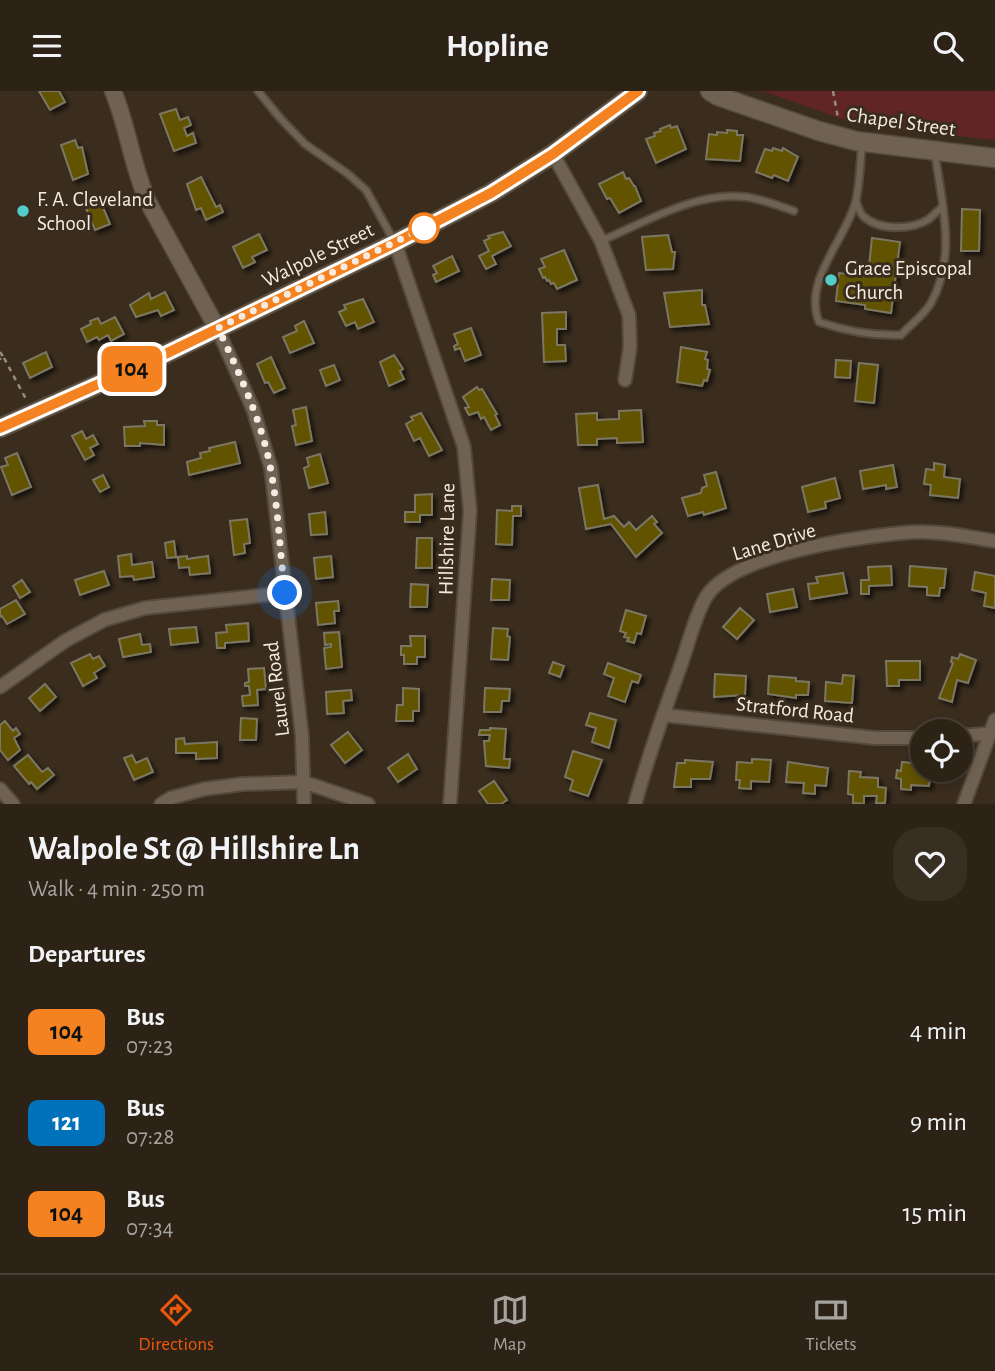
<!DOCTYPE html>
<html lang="en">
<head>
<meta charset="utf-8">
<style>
  :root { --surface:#2c2216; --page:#382f23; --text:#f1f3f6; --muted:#a6a4a1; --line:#483f35; --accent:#ea580c }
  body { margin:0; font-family:"Alegreya Sans",sans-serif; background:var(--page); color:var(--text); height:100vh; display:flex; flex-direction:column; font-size:26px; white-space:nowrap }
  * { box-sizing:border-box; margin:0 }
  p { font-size:23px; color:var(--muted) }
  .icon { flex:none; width:38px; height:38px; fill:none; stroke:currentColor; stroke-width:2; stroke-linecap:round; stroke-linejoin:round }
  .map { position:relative; height:713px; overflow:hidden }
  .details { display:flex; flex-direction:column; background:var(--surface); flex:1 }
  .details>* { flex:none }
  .badge { padding:0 14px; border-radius:10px; font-size:24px; line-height:46px }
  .buttons { position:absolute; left:910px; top:628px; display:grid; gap:14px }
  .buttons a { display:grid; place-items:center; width:63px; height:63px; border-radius:50%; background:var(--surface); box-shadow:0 4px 10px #0003,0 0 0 2px var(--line); font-size:35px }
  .you { position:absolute; width:35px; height:35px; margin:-18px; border:5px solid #fff; border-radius:50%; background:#1a73e8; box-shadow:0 0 0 10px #1a73e833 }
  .map>.badge { position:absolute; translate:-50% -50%; box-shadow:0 0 0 4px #fff }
  h2 { padding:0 28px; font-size:26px; line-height:63px }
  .round { display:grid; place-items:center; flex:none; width:74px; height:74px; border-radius:28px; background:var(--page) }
  .overview { display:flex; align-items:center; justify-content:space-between; height:119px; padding:0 28px }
  h1 { font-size:33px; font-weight:600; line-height:52px }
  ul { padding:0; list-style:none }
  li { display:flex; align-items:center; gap:21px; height:91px; padding:0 28px }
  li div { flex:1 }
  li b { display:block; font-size:26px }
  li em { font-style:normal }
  li .badge { min-width:77px; font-weight:700; text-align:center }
  header { display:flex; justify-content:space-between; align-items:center; height:91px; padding:0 28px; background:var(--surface); font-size:32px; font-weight:600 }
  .dock { display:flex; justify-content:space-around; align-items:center; height:98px; border-top:2px solid var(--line); background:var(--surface); font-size:19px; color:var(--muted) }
  .dock a { display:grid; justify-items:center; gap:4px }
  .dock .active { color:var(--accent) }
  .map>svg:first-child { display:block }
  .green { fill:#612525 }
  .building { fill:#625200; stroke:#7c7763; stroke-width:2; filter:url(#shadow) }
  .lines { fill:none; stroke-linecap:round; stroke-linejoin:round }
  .service-casing { stroke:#54493c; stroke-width:10 }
  .minor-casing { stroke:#54493c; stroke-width:16 }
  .tertiary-casing { stroke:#54493c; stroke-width:19 }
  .secondary-casing { stroke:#54493c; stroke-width:21 }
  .path { stroke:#978c80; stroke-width:2.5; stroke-dasharray:5 5; stroke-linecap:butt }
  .service { stroke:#706252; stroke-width:6 }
  .minor { stroke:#706252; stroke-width:12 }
  .tertiary { stroke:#706252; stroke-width:16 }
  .secondary { stroke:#706252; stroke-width:18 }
  .line-casing { stroke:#fff; stroke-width:16 }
  .line { stroke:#f58220; stroke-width:10 }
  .walk { stroke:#f4ece3; stroke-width:7; stroke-dasharray:0 12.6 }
  .poi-dot { fill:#53cdcb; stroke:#3a2d1e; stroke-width:2.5 }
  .stop-dot { fill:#fff; stroke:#f58220; stroke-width:3.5 }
  .labels { text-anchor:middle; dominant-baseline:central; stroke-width:6; stroke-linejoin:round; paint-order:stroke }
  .street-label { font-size:21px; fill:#f4ece3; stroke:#3a2d1e }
  .poi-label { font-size:21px; fill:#f4ece3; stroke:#3a2d1e; text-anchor:start }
</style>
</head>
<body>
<header><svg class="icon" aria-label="menu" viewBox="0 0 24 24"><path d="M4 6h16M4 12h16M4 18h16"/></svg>Hopline<svg class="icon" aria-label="search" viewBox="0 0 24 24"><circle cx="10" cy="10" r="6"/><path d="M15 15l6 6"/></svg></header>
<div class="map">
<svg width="995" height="713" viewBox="0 0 995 713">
  <defs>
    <filter id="shadow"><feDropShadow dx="3.5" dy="3.5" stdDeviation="2" flood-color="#0009"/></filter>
  </defs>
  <rect width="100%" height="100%" fill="#3a2d1e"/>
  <path class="green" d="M763 0H995V49L862 35Z"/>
  <path class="building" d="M39 0H59L65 11 50 19Z
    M176 18 180 29 188 26 191 34 184 37 187 45 193 42 196 52 174 60 160 23Z
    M670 34 671 37 677 35 686 58 656 72 646 48 655 45 654 42 661 40 660 38Z
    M727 39 737 40V44H743L740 70 706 68 709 43 717 44V41L727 42Z
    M75 49 78 57 82 56 88 83 73 89 61 54Z
    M773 57 782 60 783 57 798 66 788 90 774 84 772 87 756 81 765 58 772 60Z
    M623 81 626 88 629 87 634 95H635L641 110 619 122 610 107 607 108 599 93Z
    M201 86 216 116 220 114 223 121 206 129 201 117 196 119 187 93Z
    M100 109 110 133 95 139 85 115Z
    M962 118 980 119 979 160H961Z
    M503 141 511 155 492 165 496 173 486 178 479 165 489 160 484 150 490 147 488 145Z
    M259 143 267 159 252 166 255 171 243 177 233 156Z
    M668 144 672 161H675L673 178 646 179 642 146Z
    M872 147 900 151 891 222 865 218V214L836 210 839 182 868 185Z
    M564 159 577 189 557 198 554 192 551 193 549 189 547 190 545 186 543 187 539 178 545 176 541 168Z
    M452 165 459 180 436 191 433 184 437 182 433 175Z
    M702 199V214H705L709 233 670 236 664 202Z
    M165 201 174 219 161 225 158 219 136 226 130 214 149 202 151 208Z
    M363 208 374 231 358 238 355 231 346 235 339 221 346 218 344 214Z
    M566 221V238H557V254H565L566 270 544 271 542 222Z
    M115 226 124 243 111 250 108 244 99 249 97 246 87 251 81 238 91 233 90 230 98 227 101 233Z
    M304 230 314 252 290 262 283 246 297 240 295 235Z
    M471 237 481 264 465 270 460 257 455 259 454 255 458 253 454 243Z
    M681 256 707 261 705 268 708 269 707 278 710 279 707 290 704 289 702 295 677 291Z
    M46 261 52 276 30 287 23 272Z
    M394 264 403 278 400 280 404 288 389 295 380 271Z
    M271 266 285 297 274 302 268 291 265 292 257 273Z
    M836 269 851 270 850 287 835 286Z
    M859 272 878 274 874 312 855 310Z
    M334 274 340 289 326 295 320 279Z
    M477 296 479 299 482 298 497 323 495 324 500 334 491 339 484 326 481 328 478 321 469 324 465 317 469 316 463 306Z
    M306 316 312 350 296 354 292 335 296 334 293 319Z
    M641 319 643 351 617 352V347L597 348V354H578L576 323 597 322V329L619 328V320Z
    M421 322 442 359 429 365 420 347 414 350 406 333 413 329 411 326Z
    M144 330H157V334H164V354L140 352V355H125L124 336 145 335Z
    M82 340 86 348 93 344 98 353 90 357 94 364 85 369 72 345Z
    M235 351 240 372 189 384 187 371 201 367 200 362 210 360 209 357Z
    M17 362 31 396 12 404 1 376 8 374 5 367Z
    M320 363 328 392 309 397 304 377 309 375 307 367Z
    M934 372 945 374 944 386 960 388 958 407 930 404 931 394 924 393 926 378 934 379Z
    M893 374 897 396 886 398V394L863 398 860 380Z
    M716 381 726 417 704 424 703 421 688 425 682 407 701 402 702 397 707 395 704 384Z
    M103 384 109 396 100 401 93 389Z
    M835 387 840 407 825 411 826 417 808 421 802 396Z
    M598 394 604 428 614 425 624 436 629 431 636 439 652 425 657 431 654 433 662 442 636 466 611 433 586 438 579 397Z
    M432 403V424H420V431H405V421H415V404Z
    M512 415H521V425H513L512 454 496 453 497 419 512 420Z
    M325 421 327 443 311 444 309 423Z
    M247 428 250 452 244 453 245 462 234 464 230 430Z
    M417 447H432V477H416Z
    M174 450 176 466 167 467 165 452Z
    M131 463 132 474 152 471 154 486 134 489 133 485 120 486 118 465Z
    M187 465V468L208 465 210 482 190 484 189 476 179 477 178 466Z
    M331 465 333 486 316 488 314 467Z
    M891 475 892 494 869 495V503H861V489H869L868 476Z
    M910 475 946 478 944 497H940L939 505 927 504V496L909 495Z
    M104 480 109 494 80 504 75 489Z
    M975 481 995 485V517L984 515 986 502 972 499Z
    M843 482 847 502 810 508 808 493 818 492 816 486Z
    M492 488 510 489 509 509H491Z
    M22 489 30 501 20 507 13 495Z
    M411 493 428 494 427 516H410Z
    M793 498 797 516 770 521 767 503Z
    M16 509 25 523 7 533 2 525 0 526V518Z
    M338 510 339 520H334L335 532 318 534 316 512Z
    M740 517 754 529 737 548 723 536Z
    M626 519 646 525 641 543 637 542 634 552 627 550 629 547 624 546 626 542 620 540Z
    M248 532 249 550 225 552V557H217L216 542 227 541 226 534Z
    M196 536 198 551 171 554 169 538Z
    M493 537 508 538 507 545 510 546 508 569 491 568Z
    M339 541 342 576 326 578 324 557 331 556V553L325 554 324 542Z
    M140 543 142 554 150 553 151 561 123 566 119 548Z
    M410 545H425V566H417V573H404V564H401V555H411Z
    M90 563 93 568 99 565 105 575 94 582 97 587 83 595 71 572Z
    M960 563 976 569 968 592 957 589 952 611 939 607 953 572 951 571 952 566 958 568Z
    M886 570H920V589H899V595H887Z
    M553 571 564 575 560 586 549 582Z
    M608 572 641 584 638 592 632 590 625 611 608 605 614 587 604 583Z
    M264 577 266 598 257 599 258 614 243 615 242 605 250 604 249 595H245V592L249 591 248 578Z
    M715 583 746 585 745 604 714 606Z
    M843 584 854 585 852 612 825 610 826 591 842 593Z
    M769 585 796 587V590L809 591 808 604H796V607L768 603Z
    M45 593 56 606 40 620 29 607Z
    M403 597 419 598V620H413V630H396L397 614H403Z
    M485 597 510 598 509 610H502L501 621H484Z
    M351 599 352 609 343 610 344 622 327 623 326 601Z
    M590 622 616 629 609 657 592 651 596 637 586 634Z
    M241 627 257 628 256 649H240Z
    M5 630 13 640 16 637 20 643 14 647 20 659 8 669 0 659V634Z
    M490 637 506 638 504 668H510L509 677 486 675 484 650H489L490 644H479L480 639H490Z
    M348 641 362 659 345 672 331 654Z
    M184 647 185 653 217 651V667L196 668V662H176V648Z
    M573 660 602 669 588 705 570 699 573 689 565 686Z
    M408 663 417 678 398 691 388 677Z
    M28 664 42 681 48 677 54 684 37 698 31 691 29 693 14 675Z
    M132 664 136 672 147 667 153 681 134 689 124 667Z
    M752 668 771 669 769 691 751 690V698L739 697 740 689H736L737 671 752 672Z
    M685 669 713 671 710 688H691V696H674L677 672H685Z
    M788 671 828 677 826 695 815 694V703L803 702 804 692 786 691Z
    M902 671 922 673V679H931L929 695 911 694V699L901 698V688L896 687 897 679 901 680Z
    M849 680 861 681 860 686 878 687V696L886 697 885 712H876L877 705H864V713L853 712V704L848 703Z
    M494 690 507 709 501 713H488L479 700Z"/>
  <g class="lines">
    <g class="service-casing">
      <path id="service" d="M258 0 280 27 305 53 348 83 366 99 394 150
        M862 53C860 72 860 95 855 113 843 152 803 190 819 231 846 240 872 245 901 244 910 234 924 224 931 212 957 165 942 113 935 63
        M856 110C858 115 859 121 863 125 879 140 912 139 929 128 933 124 938 120 942 116
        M601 150C646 131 696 100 746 106 762 108 779 115 794 120"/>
    </g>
    <g class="minor-casing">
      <path id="minor" d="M553 63 601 150 629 224 630 256 625 289
        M395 152 464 356 470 420 450 713
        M217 237 253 318 271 377 302 645 304 713
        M0 596 65 550 104 529 145 517 285 502
        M663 624 875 647H922
        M961 645 995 642
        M0 698 13 713
        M161 713 171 707 204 698 243 693 304 691 368 713
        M635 713C648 665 665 618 682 571 689 550 695 525 706 506 733 462 866 444 916 441 942 440 969 446 995 450
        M964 713 995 629"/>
    </g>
    <g class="tertiary-casing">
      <path id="tertiary" d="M113 0C128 36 132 75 148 111L217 237"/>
    </g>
    <g class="secondary-casing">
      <path id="secondary" d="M710 0 718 5 819 40 856 50 995 67
        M0 337 157 267 395 152 491 102 553 63 638 0"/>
    </g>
    <path class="path" d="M833 0 838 27
      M0 261 4 267 0 268
      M4 267 27 310"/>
    <use href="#service" class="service"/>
    <use href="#minor" class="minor"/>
    <use href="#tertiary" class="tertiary"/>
    <use href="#secondary" class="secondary"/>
  </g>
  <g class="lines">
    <g class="line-casing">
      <path id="line" d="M0 337 157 267 395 152 491 102 553 63 638 0"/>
    </g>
    <use href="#line" class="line"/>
    <path class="walk" d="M285 502C279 454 278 404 266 357 255 316 236 275 218 237L430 134 424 137"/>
  </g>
  <g class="poi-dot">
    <circle cx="23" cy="120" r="7"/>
    <circle cx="831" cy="189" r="7"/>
  </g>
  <circle class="stop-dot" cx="424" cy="137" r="14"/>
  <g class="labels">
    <g class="street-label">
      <text transform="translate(901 31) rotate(8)">Chapel Street</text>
      <text transform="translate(318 164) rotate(-26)">Walpole Street</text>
      <text transform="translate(447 448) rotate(-89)">Hillshire Lane</text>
      <text transform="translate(774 451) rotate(-17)">Lane Drive</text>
      <text transform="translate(277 598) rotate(-97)">Laurel Road</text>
      <text transform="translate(795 619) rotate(6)">Stratford Road</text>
    </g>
    <g class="poi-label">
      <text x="37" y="108">F. A. Cleveland<tspan x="37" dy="24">School</tspan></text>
      <text x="845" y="177">Grace Episcopal<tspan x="845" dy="24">Church</tspan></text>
    </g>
  </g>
</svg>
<div class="buttons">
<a><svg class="icon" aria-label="locate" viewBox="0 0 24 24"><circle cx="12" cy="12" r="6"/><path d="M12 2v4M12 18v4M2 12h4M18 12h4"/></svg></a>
</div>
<div class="you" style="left:285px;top:502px"></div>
<b class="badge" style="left:132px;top:278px;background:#f58220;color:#111">104</b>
</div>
<section class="details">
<div class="overview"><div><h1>Walpole St @ Hillshire Ln</h1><p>Walk · 4 min · 250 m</p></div><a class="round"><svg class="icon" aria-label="heart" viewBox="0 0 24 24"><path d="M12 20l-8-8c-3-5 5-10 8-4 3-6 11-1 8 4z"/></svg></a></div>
<h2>Departures</h2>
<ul>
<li><span class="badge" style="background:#f58220;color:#111">104</span><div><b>Bus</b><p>07:23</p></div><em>4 min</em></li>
<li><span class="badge" style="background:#0072bc;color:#fff">121</span><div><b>Bus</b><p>07:28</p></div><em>9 min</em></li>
<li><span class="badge" style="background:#f58220;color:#111">104</span><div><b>Bus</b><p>07:34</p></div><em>15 min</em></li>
</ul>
</section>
<nav class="dock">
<a class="active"><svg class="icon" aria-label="directions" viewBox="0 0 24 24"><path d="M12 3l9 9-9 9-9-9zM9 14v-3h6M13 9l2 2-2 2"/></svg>Directions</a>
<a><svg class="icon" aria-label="map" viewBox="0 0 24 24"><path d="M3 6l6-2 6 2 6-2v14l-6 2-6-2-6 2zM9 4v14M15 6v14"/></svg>Map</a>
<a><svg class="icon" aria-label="tickets" viewBox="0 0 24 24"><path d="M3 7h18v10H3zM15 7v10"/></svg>Tickets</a>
</nav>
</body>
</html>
